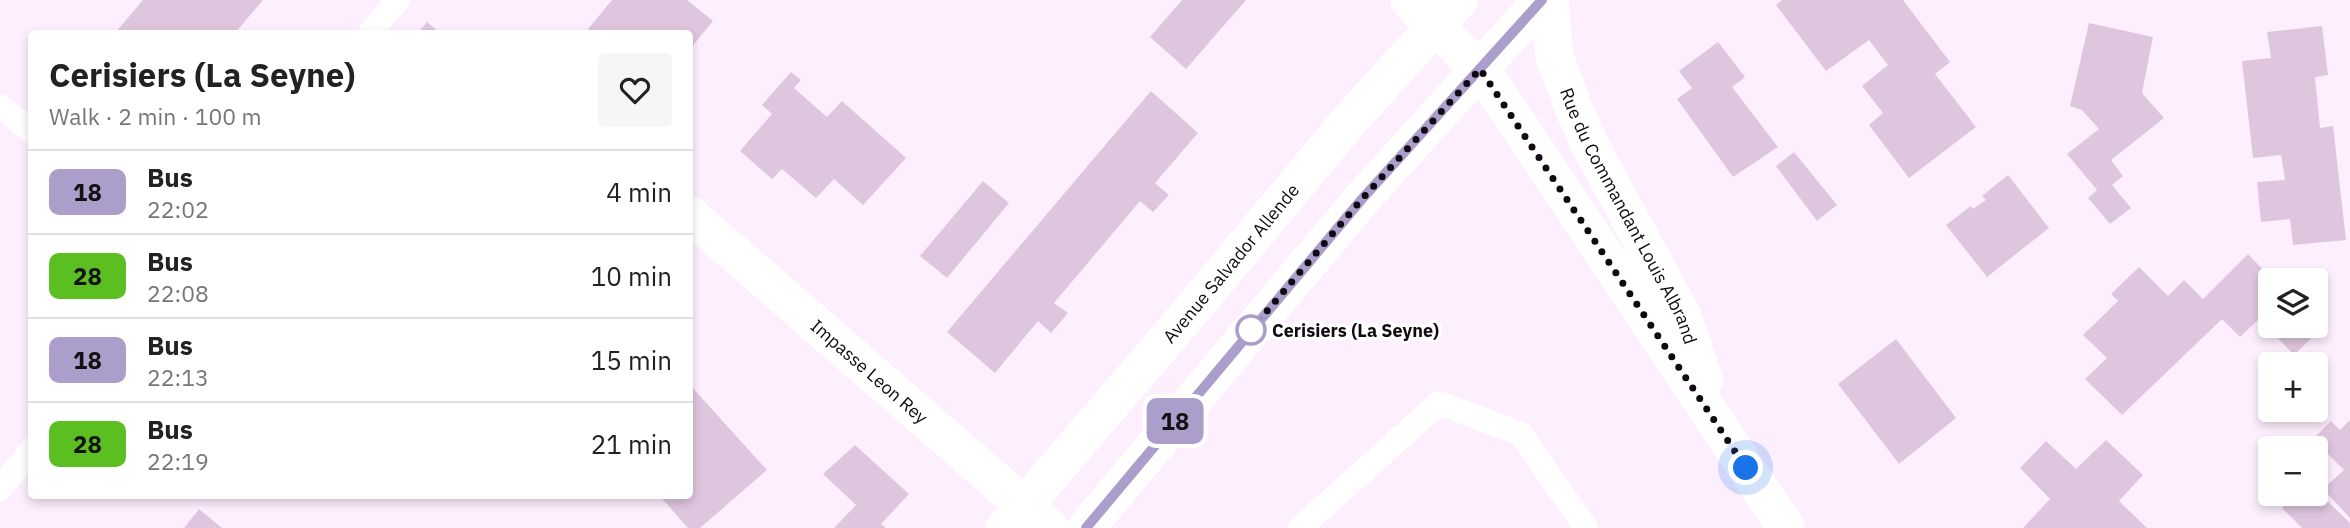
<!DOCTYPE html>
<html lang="en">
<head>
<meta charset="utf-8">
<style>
  :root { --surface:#fff; --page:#f6f6f6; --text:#222; --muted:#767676; --line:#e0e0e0 }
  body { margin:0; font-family:"IBM Plex Sans",sans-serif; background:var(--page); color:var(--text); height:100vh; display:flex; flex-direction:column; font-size:26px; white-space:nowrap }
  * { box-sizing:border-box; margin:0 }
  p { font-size:23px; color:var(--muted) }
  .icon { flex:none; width:38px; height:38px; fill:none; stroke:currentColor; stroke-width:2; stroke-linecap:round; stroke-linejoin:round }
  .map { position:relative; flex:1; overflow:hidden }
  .details { position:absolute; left:28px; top:30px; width:665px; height:469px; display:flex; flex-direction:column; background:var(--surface); border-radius:7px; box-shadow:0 4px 10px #0003 }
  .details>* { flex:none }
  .badge { padding:0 14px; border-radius:10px; font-size:24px; line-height:46px }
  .fabs { position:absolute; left:2258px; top:268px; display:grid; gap:14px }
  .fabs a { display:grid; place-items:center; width:70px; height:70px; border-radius:7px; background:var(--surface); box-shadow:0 4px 10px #0003; font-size:35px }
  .you { position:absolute; width:35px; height:35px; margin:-18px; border:5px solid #fff; border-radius:50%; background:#1a73e8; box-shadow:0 0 0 10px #1a73e833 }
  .map>.badge { position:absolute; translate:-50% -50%; box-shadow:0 0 0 4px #fff }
  .round { display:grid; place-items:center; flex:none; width:74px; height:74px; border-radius:7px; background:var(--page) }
  .head { display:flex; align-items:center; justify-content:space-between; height:119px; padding:0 21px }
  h1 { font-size:33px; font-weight:700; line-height:52px }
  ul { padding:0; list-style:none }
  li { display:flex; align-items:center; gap:21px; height:84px; padding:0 21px; border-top:2px solid var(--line) }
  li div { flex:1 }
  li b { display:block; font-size:26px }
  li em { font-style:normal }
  li .badge { min-width:77px; font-weight:700; text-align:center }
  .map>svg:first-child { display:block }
  .building { fill:#dfc6df }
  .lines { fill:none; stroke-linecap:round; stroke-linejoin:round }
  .service { stroke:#fff; stroke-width:24 }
  .minor { stroke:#fff; stroke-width:38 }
  .secondary { stroke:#fff; stroke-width:38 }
  .line-casing { stroke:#fff; stroke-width:16 }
  .line { stroke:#ab9ecb; stroke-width:10 }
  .walk { stroke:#110911; stroke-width:7; stroke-dasharray:0 12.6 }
  .stop-dot { fill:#fff; stroke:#ab9ecb; stroke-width:3.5 }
  .labels { text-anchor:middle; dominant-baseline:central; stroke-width:7; stroke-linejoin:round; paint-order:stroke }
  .street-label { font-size:18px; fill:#110911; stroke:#fff }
  .stop-label { font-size:18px; font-weight:bold; fill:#110911; stroke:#fff; text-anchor:start }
</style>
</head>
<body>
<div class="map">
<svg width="2350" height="528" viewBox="0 0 2350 528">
  <rect width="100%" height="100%" fill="#feeffe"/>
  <path class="building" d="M143 0H263L235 33H115Z
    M612 0H687L713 21 690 49V33H593L588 29Z
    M1182 0H1246L1186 69 1150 37Z
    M1782 0H1903L1950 62 1935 74 1976 127 1909 178 1869 125 1883 113 1862 86 1888 65 1869 40 1826 71 1776 5Z
    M427 22 440 33H418Z
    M2089 23 2153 37 2142 93 2164 118 2111 160 2123 176 2112 185 2131 208 2110 224 2088 198 2097 190 2067 154 2099 129 2082 110 2070 106Z
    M2322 26 2328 75 2315 77 2320 128 2333 126 2346 240 2293 245 2290 219 2261 222 2257 182 2285 180 2281 155 2253 158 2242 61 2271 58 2267 32Z
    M1718 42 1745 77 1732 87 1778 147 1733 177 1677 99 1692 88 1679 71Z
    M791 72 801 80 794 88 827 117 842 101 906 158 863 205 834 179 816 198 782 169 772 179 740 151 772 114 762 105Z
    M1151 91 1198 133 1155 183 1169 195 1153 212 1140 201 1054 303 1068 313 1051 333 1038 321 995 373 947 332Z
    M1794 152 1837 205 1817 221 1776 166Z
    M2008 175 2049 228 1987 277 1946 225 1971 206 1973 209 1986 200 1982 196Z
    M983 181 1009 203 947 278 920 256Z
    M2248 254 2273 280H2270V326H2315V323L2321 329 2294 355 2259 319 2240 337 2222 319 2122 415 2085 379 2107 358 2083 335 2118 301 2111 294 2139 267 2168 296 2184 280 2203 299Z
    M1896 339 1956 418 1899 464 1838 384Z
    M690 385 767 470 700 528H688L659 495H690Z
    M2350 420V518L2323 489 2344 470 2313 439 2331 421 2340 430Z
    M2106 440 2143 475 2119 501 2147 528H2023L2050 499 2020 468 2046 441 2076 469Z
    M855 445 909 494 881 524 886 528H834L856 505 823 474Z
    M2315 489 2350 523V528H2302L2282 508 2297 494H2315Z
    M199 509 222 528H184Z"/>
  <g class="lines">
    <path class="service" d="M370 33 398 0
      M0 106 32 132
      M0 489 32 449
      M1300 528 1439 403 1521 434 1586 528"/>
    <g class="minor">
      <path d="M1409 0C1437 31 1471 56 1495 90L1786 528"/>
      <path id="s1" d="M1550 0 1554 55 1574 109 1590 145 1683 317 1704 380"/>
      <path id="s2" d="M690 215 1050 528"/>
    </g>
    <g class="secondary">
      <path id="s3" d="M1005 528 1185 318 1349 121 1459 0"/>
      <path d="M1086 528 1362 199 1542 0"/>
    </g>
  </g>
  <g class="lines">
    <g class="line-casing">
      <path id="line" d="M1086 528 1362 199 1542 0"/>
    </g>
    <use href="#line" class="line"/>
    <path class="walk" d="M1251 330 1362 199 1480 69 1746 468"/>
  </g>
  <circle class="stop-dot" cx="1251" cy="330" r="14"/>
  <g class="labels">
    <g class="street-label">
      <text stroke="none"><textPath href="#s1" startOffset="233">Rue du Commandant Louis Albrand</textPath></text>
      <text stroke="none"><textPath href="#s3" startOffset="348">Avenue Salvador Allende</textPath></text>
      <text stroke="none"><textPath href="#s2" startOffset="238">Impasse Leon Rey</textPath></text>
    </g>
    <g class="stop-label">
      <text x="1272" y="330">Cerisiers (La Seyne)</text>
    </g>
  </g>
</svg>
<div class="fabs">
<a><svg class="icon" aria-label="layers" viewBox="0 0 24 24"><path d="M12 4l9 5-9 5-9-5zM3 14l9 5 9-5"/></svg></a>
<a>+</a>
<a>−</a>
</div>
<div class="you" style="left:1746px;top:468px"></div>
<b class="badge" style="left:1175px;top:421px;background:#ab9ecb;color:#111">18</b>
<section class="details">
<div class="head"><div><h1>Cerisiers (La Seyne)</h1><p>Walk · 2 min · 100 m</p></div><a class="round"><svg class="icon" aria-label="heart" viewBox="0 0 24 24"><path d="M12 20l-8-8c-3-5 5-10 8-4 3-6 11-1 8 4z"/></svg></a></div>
<ul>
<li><span class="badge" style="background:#ab9ecb;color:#111">18</span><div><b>Bus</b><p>22:02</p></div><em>4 min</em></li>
<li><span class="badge" style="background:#5bbf21;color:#111">28</span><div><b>Bus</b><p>22:08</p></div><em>10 min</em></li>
<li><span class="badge" style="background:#ab9ecb;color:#111">18</span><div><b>Bus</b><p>22:13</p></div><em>15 min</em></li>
<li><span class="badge" style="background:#5bbf21;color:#111">28</span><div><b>Bus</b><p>22:19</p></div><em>21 min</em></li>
</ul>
</section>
</div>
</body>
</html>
